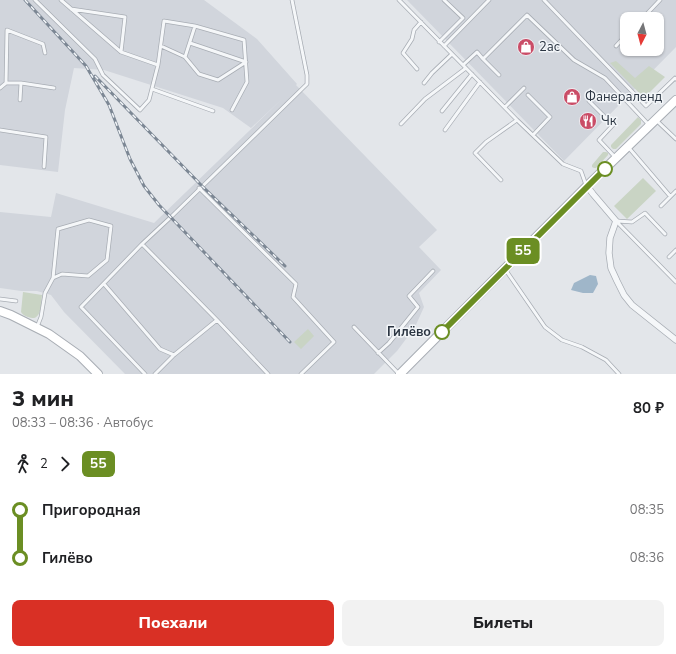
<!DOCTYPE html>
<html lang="ru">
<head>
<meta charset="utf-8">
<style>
  :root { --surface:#fff; --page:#f2f2f2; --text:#202124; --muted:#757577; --accent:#d93025 }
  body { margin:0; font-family:"Nunito Sans",sans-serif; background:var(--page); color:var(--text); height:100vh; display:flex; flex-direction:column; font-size:15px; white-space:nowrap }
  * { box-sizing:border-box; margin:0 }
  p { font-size:13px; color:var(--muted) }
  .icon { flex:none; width:22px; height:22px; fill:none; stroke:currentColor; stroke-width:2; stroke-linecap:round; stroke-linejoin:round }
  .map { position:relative; height:374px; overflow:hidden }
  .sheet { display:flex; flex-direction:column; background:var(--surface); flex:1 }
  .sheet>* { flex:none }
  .badge { padding:0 8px; border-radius:6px; font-size:14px; line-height:26px }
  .needle { width:26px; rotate:186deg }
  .tools { position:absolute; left:620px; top:12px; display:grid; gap:8px }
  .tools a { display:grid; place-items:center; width:44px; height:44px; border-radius:8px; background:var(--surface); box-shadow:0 1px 3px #0004; font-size:20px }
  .map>.badge { position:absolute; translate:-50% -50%; box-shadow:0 0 0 2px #fff }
  .legs { display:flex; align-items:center; gap:6px; height:44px; padding:0 12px; font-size:13px }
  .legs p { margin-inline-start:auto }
  .overview { display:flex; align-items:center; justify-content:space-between; height:68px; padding:0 12px }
  h1 { font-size:22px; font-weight:800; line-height:30px }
  .button { display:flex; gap:8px; margin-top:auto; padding:8px 12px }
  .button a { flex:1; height:46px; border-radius:8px; background:var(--accent); color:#fff; font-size:16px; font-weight:800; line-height:46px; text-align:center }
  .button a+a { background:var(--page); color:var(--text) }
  ul { padding:0 12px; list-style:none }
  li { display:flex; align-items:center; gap:14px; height:48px; font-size:15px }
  li i { display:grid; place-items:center; width:6px; height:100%; margin:0 5px; background:currentColor }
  li i::after { content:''; width:10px; height:10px; margin:-5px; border:3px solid; border-radius:50%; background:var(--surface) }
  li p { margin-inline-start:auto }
  li:first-child i { background:linear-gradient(#0000 50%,currentColor 0) }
  li:last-child i { background:linear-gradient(currentColor 50%,#0000 0) }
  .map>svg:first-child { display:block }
  .built { fill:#d1d5dc; fill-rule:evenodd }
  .green { fill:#c9d4c4 }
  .water { fill:#9fb6c9 }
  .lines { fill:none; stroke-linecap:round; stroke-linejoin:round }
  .lane-casing { stroke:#a8adb4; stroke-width:4.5 }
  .street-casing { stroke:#a8adb4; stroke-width:7 }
  .secondary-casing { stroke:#a8adb4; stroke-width:10 }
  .lane { stroke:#f5f7f9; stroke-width:3 }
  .street { stroke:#f5f7f9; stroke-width:5.5 }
  .secondary { stroke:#fff; stroke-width:8 }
  .rail-casing { stroke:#7c8794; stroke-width:3 }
  .rail { stroke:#f2f5f8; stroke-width:1.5; stroke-dasharray:4.5; stroke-linecap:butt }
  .line-1-casing { stroke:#fff; stroke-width:9 }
  .line-1 { stroke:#6b8e23; stroke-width:6 }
  .stop-1-dot { fill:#fff; stroke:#6b8e23; stroke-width:2 }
  .labels { text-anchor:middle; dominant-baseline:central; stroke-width:3; stroke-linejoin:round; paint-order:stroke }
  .poi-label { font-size:13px; fill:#2b3542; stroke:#f2f5f8; text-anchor:start }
  .stop-label { font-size:13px; font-weight:bold; fill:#2b3542; stroke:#f2f5f8; text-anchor:end }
</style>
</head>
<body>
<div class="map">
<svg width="676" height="374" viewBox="0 0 676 374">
  <rect width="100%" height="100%" fill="#e3e6ea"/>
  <path class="built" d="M0 0H204L257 39 297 84 296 85 437 230 419 247 441 270 419 293 424 307 415 327 397 351 374 374H125L64 312 51 295 37 291H21L0 288V212L51 217 56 193 154 223 283 98 251 128 223 108 104 70 74 68 65 110 58 172 0 165Z
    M407 0H676V47L564 161ZM627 19H657V49H627Z"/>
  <path class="green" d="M616 61 635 78 649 66 665 77 644 98 610 63Z
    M638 117 641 120V124L616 149H613L611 147V145Z
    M603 152H606L608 153V155L596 168H594L592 167V165Z
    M643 178 656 191 627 219 614 206Z
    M23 292 42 295C41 303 42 323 28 317 25 316 23 315 21 312Z
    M308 329 314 336 301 349 294 342Z"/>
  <path class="water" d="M590 275 596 276 598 284 593 293H583L571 290 574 283Z"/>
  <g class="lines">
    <g class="lane-casing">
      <path id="lane" d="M35 0 95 59 103 75 140 110 149 100 158 65 121 52 61 0
        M399 0 517 120 563 164 581 171 586 185
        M544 0 646 106 675 78 676 79
        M71 9 125 17 121 52
        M642 19 660 0
        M439 42 463 18 444 0
        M190 43 246 62
        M161 46 185 57 199 74 218 80 246 62
        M444 46 489 0
        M616 46 627 34
        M185 57 195 26
        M158 65 164 21 195 26 244 40 247 82 232 110
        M463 65 477 52 483 59
        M417 69 403 53 412 39 414 30 421 22
        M499 75 483 59 527 15 574 60 605 78 649 125
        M6 83H21L20 100
        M21 83 54 88
        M424 83 432 73 452 54
        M0 88 6 83 7 30 43 44 45 53
        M152 89 213 111
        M528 95 550 117 533 135
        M589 101 613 125 599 140 615 157
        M505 107 524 88
        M442 111 472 74
        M657 121 676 139
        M401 124 425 99 466 68
        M0 130 46 137 44 167
        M445 130 480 82
        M629 148 670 196
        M501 180 475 153 486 142 517 120
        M199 188 296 284 293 297 334 342 301 374
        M661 206 676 191
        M616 221 676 282
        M617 221 632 222 645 213 665 234
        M142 244 217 320 174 355 155 374
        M669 257 676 250
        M505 269 545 327 562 340 582 347 606 360 619 374
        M104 284 160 349 174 355
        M0 299 16 301
        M217 320 268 374
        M37 327 41 317 45 293 53 278 58 229 89 220 111 226 107 260 88 276 62 274 53 278
        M354 327 399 374
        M378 353 389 343 418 307 409 296 433 271
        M145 374 81 307 142 244 171 217 307 84V75L292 0"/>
    </g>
    <g class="street-casing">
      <path id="street" d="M587 186 593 194 616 221 610 238 609 253 611 268 617 281 624 295 632 305 676 340"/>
    </g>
    <g class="secondary-casing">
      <path id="secondary" d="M0 311 11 315 49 334 80 356 98 374
        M400 374 587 186 676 100"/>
    </g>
    <use href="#lane" class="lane"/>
    <use href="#street" class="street"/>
    <use href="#secondary" class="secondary"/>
    <g class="rail-casing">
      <path id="rail" d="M25 0 86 66 109 105 130 159 144 186 159 205 290 342
        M95 76 202 186 285 266"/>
    </g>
    <use href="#rail" class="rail"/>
  </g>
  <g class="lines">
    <g class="line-1-casing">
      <path id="line-1" d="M442 332 605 169"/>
    </g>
    <use href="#line-1" class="line-1"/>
  </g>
  <defs>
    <g id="shop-disc" transform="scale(0.9)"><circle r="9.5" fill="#ca4d67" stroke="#f2f5f8"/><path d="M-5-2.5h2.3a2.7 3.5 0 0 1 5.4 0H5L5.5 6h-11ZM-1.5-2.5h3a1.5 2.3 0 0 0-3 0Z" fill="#fff"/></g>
    <g id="restaurant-disc" transform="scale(0.9)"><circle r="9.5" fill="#ca4d67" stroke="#f2f5f8"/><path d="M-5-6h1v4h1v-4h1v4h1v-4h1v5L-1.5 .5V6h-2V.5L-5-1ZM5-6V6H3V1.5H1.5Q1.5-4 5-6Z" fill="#fff"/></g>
  </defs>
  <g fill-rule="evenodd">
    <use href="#shop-disc" x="526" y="47"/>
    <use href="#shop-disc" x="572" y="97"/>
    <use href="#restaurant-disc" x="588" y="121"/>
  </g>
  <g class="stop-1-dot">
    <circle cx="605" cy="169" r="7"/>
    <circle cx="442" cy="332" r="7"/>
  </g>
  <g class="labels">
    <g class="poi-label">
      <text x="539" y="47">2ас</text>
      <text x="585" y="97">Фанераленд</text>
      <text x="601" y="121">Чк</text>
    </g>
    <g class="stop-label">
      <text x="431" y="332">Гилёво</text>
    </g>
  </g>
</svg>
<div class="tools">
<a><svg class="needle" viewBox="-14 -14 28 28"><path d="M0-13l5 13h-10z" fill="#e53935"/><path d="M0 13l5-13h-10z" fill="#757577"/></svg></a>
</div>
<b class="badge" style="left:523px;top:251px;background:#6b8e23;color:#fff">55</b>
</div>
<section class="sheet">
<div class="overview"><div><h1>3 мин</h1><p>08:33 – 08:36 · Автобус</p></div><b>80 ₽</b></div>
<div class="legs"><svg class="icon" aria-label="walk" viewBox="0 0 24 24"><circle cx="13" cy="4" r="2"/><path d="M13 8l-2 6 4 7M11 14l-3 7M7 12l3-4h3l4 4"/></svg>2<svg class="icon" aria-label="forward" viewBox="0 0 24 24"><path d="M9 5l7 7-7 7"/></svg><b class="badge" style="background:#6b8e23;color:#fff">55</b></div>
<ul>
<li><i style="color:#6b8e23"></i><b>Пригородная</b><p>08:35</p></li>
<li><i style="color:#6b8e23"></i><b>Гилёво</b><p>08:36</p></li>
</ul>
<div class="button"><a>Поехали</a><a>Билеты</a></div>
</section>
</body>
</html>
